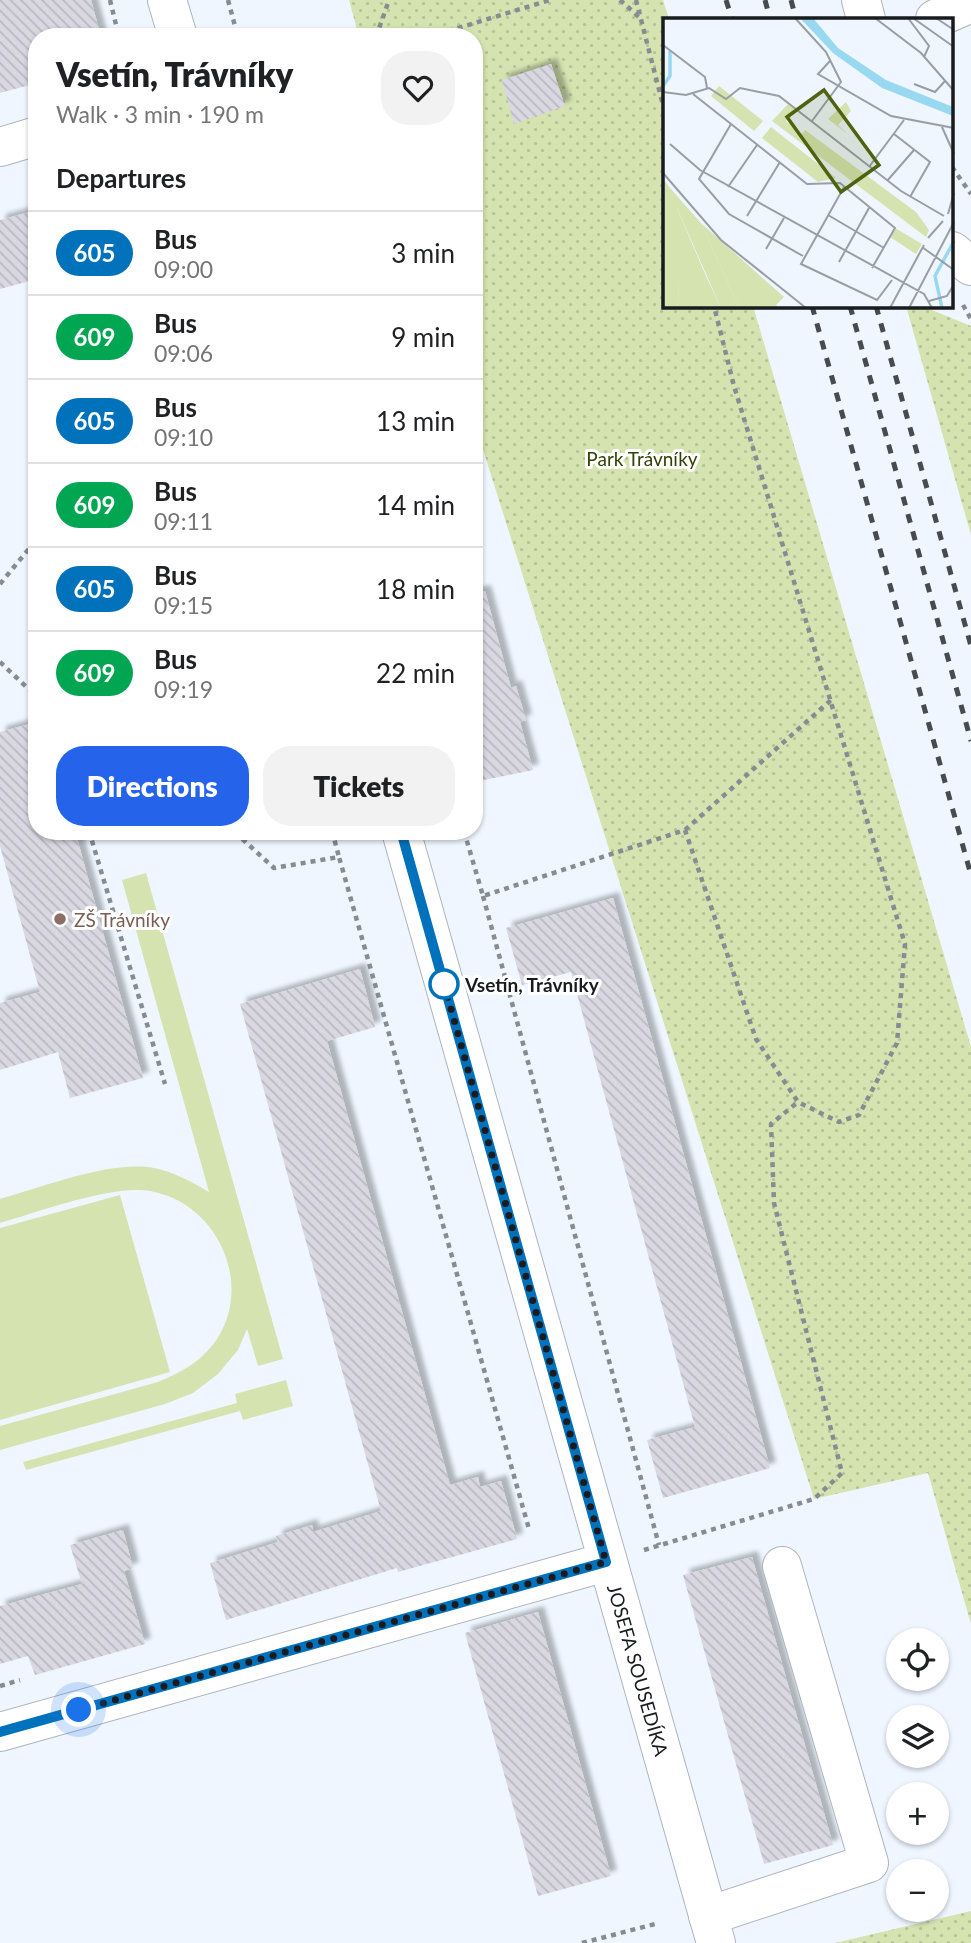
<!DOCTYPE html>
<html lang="en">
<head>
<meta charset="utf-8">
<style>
  :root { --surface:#fff; --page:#f2f2f2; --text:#202124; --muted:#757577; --line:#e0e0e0; --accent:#2563eb }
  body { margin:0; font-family:Lato,sans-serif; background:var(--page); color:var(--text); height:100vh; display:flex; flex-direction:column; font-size:26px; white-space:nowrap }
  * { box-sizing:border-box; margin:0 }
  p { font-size:23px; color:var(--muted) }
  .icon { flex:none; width:38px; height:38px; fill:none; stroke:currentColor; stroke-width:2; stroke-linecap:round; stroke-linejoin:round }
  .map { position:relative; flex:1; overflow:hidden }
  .drawer { position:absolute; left:28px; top:28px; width:455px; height:812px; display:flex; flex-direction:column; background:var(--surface); border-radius:28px; box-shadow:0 2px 5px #0004 }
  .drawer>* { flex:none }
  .badge { padding:0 14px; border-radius:23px; font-size:24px; line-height:46px }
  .fabs { position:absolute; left:886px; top:1628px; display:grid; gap:14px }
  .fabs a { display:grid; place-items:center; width:63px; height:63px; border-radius:50%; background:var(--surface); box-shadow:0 2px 5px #0004; font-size:35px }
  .you { position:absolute; width:35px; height:35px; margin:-18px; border:5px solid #fff; border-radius:50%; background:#1a73e8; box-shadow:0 0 0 10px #1a73e833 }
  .map>.badge { position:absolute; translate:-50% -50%; box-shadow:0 0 0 4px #fff }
  h2 { padding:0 28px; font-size:26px; line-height:63px }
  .round { display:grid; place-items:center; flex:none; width:74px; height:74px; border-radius:28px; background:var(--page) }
  .headline { display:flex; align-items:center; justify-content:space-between; height:119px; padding:0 28px }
  h1 { font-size:33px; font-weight:800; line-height:52px }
  .primary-button { display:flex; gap:14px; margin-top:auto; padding:14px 28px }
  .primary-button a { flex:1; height:80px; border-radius:28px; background:var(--accent); color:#fff; font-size:28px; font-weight:800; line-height:80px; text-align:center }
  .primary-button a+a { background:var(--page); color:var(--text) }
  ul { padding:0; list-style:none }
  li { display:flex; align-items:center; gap:21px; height:84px; padding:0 28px; border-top:2px solid var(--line) }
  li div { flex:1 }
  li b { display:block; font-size:26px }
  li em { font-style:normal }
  li .badge { min-width:77px; font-weight:700; text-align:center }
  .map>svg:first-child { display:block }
  .park { fill:url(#park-dots) }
  .pitch { fill:#d4e3b0 }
  .building { fill:url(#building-back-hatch); filter:url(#shadow) }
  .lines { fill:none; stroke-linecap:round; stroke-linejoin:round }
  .minor-casing { stroke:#aeb4bc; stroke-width:40 }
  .path { stroke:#878c92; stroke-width:4.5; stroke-dasharray:5 5; stroke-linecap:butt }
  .minor { stroke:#fff; stroke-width:38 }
  .rail { stroke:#474a4e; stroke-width:5; stroke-dasharray:9 9; stroke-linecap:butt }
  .line-casing { stroke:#fff; stroke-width:16 }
  .line { stroke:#0072bc; stroke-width:10 }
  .walk { stroke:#191b1e; stroke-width:7; stroke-dasharray:0 12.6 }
  .education-dot { fill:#8d6e63; stroke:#fff; stroke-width:2.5 }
  .stop-dot { fill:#fff; stroke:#0072bc; stroke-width:3.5 }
  .labels { text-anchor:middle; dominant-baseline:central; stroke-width:6; stroke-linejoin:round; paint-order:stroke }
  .park-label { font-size:19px; fill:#354102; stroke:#fff }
  .education-label { font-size:19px; fill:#785e54; stroke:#fff; text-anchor:start }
  .stop-label { font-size:19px; font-weight:bold; fill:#191b1e; stroke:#fff; text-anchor:start }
  .street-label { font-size:19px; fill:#191b1e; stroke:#fff }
  .inset-river { fill:none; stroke:#98d9f1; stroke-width:3.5 }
  .inset-road { fill:none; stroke:#999ea5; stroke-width:2 }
  .view { fill:#4e630d; fill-opacity:0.15; stroke:#4e630d; stroke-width:3.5 }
  .inset-edge { fill:none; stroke:#191b1e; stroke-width:3.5 }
</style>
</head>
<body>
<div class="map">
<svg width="971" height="1943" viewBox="0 0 971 1943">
  <defs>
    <pattern id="park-dots" width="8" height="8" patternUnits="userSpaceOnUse" patternTransform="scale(1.75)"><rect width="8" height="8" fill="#d4e3b0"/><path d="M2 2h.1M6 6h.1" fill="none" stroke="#b5c297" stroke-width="1.8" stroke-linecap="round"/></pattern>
    <pattern id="building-back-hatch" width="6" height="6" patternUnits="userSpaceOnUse" patternTransform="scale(1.75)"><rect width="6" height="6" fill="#d9d8e2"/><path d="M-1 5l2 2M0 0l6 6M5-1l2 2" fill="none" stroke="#bab9c1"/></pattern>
    <filter id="shadow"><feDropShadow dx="6" dy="-6" stdDeviation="2" flood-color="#0004"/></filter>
  </defs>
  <rect width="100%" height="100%" fill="#eff6ff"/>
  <path class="park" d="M349 0H663L669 19H665V306H753L971 1047V1624L928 1473 814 1499 474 421V37H359Z
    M906 306H922L971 326V535Z
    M971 1911V1943H835Z"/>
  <path class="pitch" d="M146 873 283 1359 258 1366 247 1329 238 1350 218 1374 193 1393 165 1404 0 1450V1426L158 1382C182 1372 202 1361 217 1339 254 1282 216 1202 150 1191 113 1184 38 1212 0 1223V1199C43 1187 111 1160 154 1168 174 1172 192 1182 209 1192L122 880Z
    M120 1195 170 1372 0 1420V1228Z
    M286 1380 293 1406 243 1420 240 1411 26 1470 23 1462 237 1403 235 1394Z"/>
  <path class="building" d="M0 0H91L101 37H37V83L0 93Z
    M551 64 565 106 514 124 502 80Z
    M37 210V279L0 289V220Z
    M485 591 511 688 516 686 526 720 520 722 533 770 474 782V593Z
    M37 722V831H75L143 1078 70 1098 58 1052 0 1070V1003L40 992 0 846V732Z
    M613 898 770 1468 663 1498 647 1440 695 1427 571 972 522 985 506 928Z
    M360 969 375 1027 327 1041 450 1485 478 1477 480 1487 501 1481 517 1539 398 1572 397 1568 226 1620 210 1563 278 1542 276 1536 312 1525 313 1532 381 1511 240 1004Z
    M123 1530 133 1568 124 1571 145 1644 35 1675 28 1656 0 1664V1606L82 1584 70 1545Z
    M752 1557 833 1845 764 1864 683 1575Z
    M538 1612 611 1876 538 1896 465 1633Z"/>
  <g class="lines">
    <g class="minor-casing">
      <g id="minor">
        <path d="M167 0 178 37"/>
        <path d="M861 0 866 19"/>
        <path d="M935 19 971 3"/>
        <path d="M0 147 37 136"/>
        <path d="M952 251 971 266"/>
        <path id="s1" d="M401 831 716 1943"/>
        <path d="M0 1732 606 1562"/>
        <path d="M708 1916 869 1863 782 1566"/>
      </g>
    </g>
    <path class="path" d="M110 0 119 37
      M228 0 238 37
      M620 0 640 18
      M636 0 665 113
      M376 37 389 0
      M429 37 550 0
      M952 167 971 194
      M963 305 971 319
      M0 584 37 539
      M0 662 37 697
      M685 830 831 700
      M89 831 165 1084
      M237 831 238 835 274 868 339 857 529 1529
      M332 831 339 857
      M464 831 483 896 685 830 756 1039 798 1102 839 1122 859 1115 897 1043 905 944 734 386 714 306
      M483 896 659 1545
      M644 1550 814 1499 842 1473 774 1203 771 1124 798 1102
      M0 1686 20 1680
      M582 1943 659 1923"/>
    <use href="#minor" class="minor"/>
    <path class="rail" d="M726 0 732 19
      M765 0 770 19
      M791 0 796 19
      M812 306 971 875
      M850 306 971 741
      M876 306 971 646"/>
  </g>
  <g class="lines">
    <g class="line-casing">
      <path id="line" d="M0 1732 606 1562 401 831"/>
    </g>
    <use href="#line" class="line"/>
    <path class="walk" d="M79 1710 606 1562 444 984"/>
  </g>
  <circle class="education-dot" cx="60" cy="919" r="7"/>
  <circle class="stop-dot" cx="444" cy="984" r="14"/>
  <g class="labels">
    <g class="park-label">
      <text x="642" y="458">Park Trávníky</text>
    </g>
    <g class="education-label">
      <text x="74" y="919">ZŠ Trávníky</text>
    </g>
    <g class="stop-label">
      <text x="465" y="984">Vsetín, Trávníky</text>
    </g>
    <g class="street-label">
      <text stroke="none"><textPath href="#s1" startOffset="872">JOSEFA SOUSEDÍKA</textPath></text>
    </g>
  </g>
  <g transform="translate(663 18)">
    <rect width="290" height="290" fill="#eff6ff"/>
    <path d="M56 68 100 103 91 113 48 78ZM7 170 38 205 76 290H58L14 190 16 290H7Z" fill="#d4e3b0"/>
    <path d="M0 161 7 170V290H0ZM13 188 42 256 58 290H16ZM38 205 121 279 113 287 116 290H76Z" fill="#d4e3b0"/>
    <path d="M125 86 132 92 123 103 139 116 142 112 253 194 266 212 263 219 109 103ZM108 109 173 160 155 164 99 120ZM232 210 259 226 253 236 227 219Z" fill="#d4e3b0"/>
    <path d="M183 84 188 93 175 107 186 117 165 101Z" fill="#d4e3b0"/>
    <path d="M137 0H150L175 30 223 62 290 89V98L219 70 170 35Z" fill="#98d9f1"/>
    <path class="inset-river" d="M0 68 7 58V33M279 290 272 258 291 223"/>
    <path class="inset-road" d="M132 0 163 34 178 64 149 103M212 0 258 35 291 73M245 0 266 28 261 39M250 0 291 29M273 0 291 12M0 27 42 59 44 70M167 43 155 56 228 98 291 110M251 66 272 74 282 63M0 74 23 77 46 70 63 81 77 70 116 78 238 173 281 198M30 76 144 166 177 165 232 210 209 250M68 106 36 161 66 196 140 238M279 109 291 136M231 116 267 144 247 179M7 126 37 152 261 276 269 290M206 149 241 102M0 155 58 222 143 290M224 163 251 132M65 169 94 127M181 169 138 246 214 282 229 262M285 196 291 175M165 197 221 230M84 198 117 144M265 220 280 203M259 229 291 252M103 231 121 200M176 244 206 190M266 283 284 278 291 266M227 290 261 227M246 290 291 204"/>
    <path class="view" d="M161 72 216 147 178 174 124 99Z"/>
    <rect width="290" height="290" class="inset-edge"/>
  </g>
</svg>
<div class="fabs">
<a><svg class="icon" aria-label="locate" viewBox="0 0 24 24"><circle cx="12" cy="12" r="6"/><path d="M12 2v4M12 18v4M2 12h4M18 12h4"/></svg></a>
<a><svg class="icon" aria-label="layers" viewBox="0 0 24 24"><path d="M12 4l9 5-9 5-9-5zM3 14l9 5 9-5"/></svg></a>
<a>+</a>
<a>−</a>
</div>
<div class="you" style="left:79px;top:1710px"></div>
<section class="drawer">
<div class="headline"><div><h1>Vsetín, Trávníky</h1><p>Walk · 3 min · 190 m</p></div><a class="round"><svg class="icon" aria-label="heart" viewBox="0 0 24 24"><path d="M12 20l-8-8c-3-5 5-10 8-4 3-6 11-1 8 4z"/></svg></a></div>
<h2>Departures</h2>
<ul>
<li><span class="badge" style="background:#0072bc;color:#fff">605</span><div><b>Bus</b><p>09:00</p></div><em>3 min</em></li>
<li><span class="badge" style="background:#00a651;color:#fff">609</span><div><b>Bus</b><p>09:06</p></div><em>9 min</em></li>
<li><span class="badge" style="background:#0072bc;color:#fff">605</span><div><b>Bus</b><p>09:10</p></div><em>13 min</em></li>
<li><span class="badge" style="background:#00a651;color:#fff">609</span><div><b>Bus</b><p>09:11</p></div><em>14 min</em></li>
<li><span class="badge" style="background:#0072bc;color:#fff">605</span><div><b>Bus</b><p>09:15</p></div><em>18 min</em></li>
<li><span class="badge" style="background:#00a651;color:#fff">609</span><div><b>Bus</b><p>09:19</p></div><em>22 min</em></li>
</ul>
<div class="primary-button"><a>Directions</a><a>Tickets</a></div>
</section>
</div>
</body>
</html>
